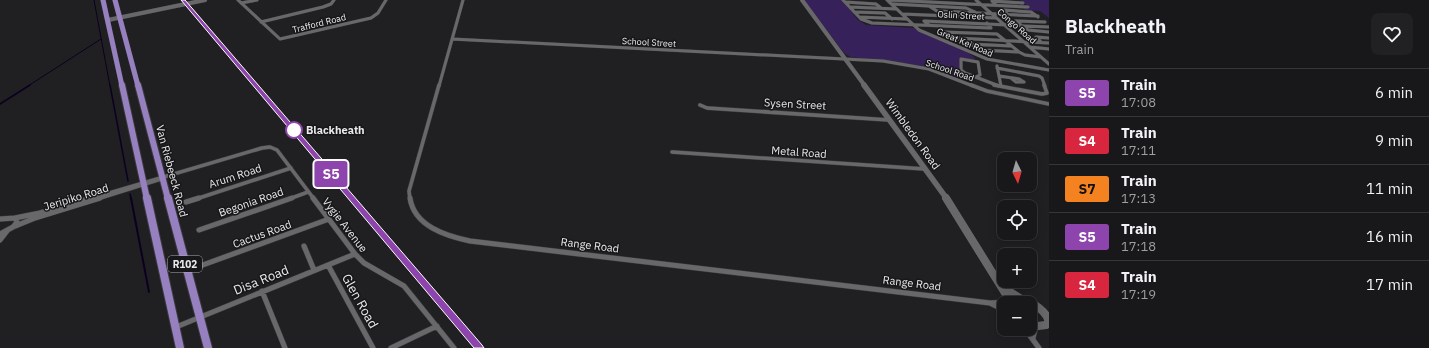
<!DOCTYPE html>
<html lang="en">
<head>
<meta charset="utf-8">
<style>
  :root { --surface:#18171a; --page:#212023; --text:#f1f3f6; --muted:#9f9fa2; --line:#363639 }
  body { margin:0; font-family:"IBM Plex Sans",sans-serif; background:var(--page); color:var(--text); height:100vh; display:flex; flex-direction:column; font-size:15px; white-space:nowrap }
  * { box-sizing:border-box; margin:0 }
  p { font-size:13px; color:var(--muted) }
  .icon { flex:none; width:22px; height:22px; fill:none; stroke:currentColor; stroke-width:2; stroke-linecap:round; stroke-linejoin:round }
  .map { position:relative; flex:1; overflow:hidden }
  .panel { display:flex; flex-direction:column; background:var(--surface); width:380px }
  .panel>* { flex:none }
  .badge { padding:0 8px; border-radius:3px; font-size:14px; line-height:26px }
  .needle { width:26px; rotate:175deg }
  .buttons { position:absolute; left:997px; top:152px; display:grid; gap:8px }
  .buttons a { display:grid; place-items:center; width:40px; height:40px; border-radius:8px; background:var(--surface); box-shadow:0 2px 10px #0003,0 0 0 1px var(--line); font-size:20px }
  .map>.badge { position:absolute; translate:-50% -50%; box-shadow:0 0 0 2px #fff }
  .round { display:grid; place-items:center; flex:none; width:42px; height:42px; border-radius:8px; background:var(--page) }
  .head { display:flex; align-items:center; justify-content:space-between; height:68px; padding:0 16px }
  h1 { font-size:19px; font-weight:800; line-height:30px }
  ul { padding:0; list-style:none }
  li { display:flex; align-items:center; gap:12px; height:48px; padding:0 16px; border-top:1px solid var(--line) }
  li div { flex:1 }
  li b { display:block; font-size:15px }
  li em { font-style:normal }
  li .badge { min-width:44px; font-weight:700; text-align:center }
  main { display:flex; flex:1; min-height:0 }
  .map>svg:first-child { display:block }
  .green { fill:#37215b }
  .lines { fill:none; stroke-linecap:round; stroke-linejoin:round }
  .stream-far2 { stroke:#0c0020; stroke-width:1 }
  .stream-far1 { stroke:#0c0020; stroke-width:1.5 }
  .stream { stroke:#0c0020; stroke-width:2 }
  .street-far2-casing { stroke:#3b3a3c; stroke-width:3.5 }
  .street-far1-casing { stroke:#3b3a3c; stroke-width:4.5 }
  .street-casing { stroke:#3b3a3c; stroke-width:6 }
  .secondary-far2-casing { stroke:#3b3a3c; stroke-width:4.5 }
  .secondary-far1-casing { stroke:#3b3a3c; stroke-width:6 }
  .secondary-casing { stroke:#3b3a3c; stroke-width:8 }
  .primary-far2-casing { stroke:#3b3a3c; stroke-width:5.5 }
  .primary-far1-casing { stroke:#3b3a3c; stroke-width:8 }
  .primary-casing { stroke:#3b3a3c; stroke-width:10 }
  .street-far2 { stroke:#68676a; stroke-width:3 }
  .street-far1 { stroke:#68676a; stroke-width:3.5 }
  .street { stroke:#68676a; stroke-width:5 }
  .secondary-far2 { stroke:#68676a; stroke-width:4 }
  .secondary-far1 { stroke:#68676a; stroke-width:5.5 }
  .secondary { stroke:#68676a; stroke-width:8 }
  .primary-far2 { stroke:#9680c0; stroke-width:5 }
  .primary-far1 { stroke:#9680c0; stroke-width:6 }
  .primary { stroke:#9680c0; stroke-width:8 }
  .rail-far2-casing { stroke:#8a898c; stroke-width:2 }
  .rail-far1-casing { stroke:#8a898c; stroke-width:3 }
  .rail-casing { stroke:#8a898c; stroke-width:3.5 }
  .rail-far2 { stroke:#171618; stroke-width:1; stroke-dasharray:3; stroke-linecap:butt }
  .rail-far1 { stroke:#171618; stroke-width:1.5; stroke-dasharray:4; stroke-linecap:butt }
  .rail { stroke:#171618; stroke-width:2; stroke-dasharray:5.5; stroke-linecap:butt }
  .line { fill:#8e44ad; stroke:#fff }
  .stop-dot { fill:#fff; stroke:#8e44ad; stroke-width:2 }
  .labels { text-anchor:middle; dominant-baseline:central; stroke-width:3; stroke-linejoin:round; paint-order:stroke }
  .far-street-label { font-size:9px; fill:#eaeaec; stroke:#171618 }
  .shield { fill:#171618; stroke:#abaaac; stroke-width:1 }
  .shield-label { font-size:10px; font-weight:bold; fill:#eaeaec }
  .street-label { font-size:11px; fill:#eaeaec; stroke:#171618 }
  .stop-label { font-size:11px; font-weight:bold; fill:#eaeaec; stroke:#171618; text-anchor:start }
  .near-street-label { font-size:13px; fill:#eaeaec; stroke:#171618 }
</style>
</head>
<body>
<main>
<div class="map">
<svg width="1049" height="348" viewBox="0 0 1049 348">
  <rect width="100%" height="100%" fill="#201f22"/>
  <path class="green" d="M804 0H842L858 20 866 25 915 28 968 53 974 57 975 59H959V78H958L922 66 851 57 844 53Z
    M1020 0H1049V18L1040 11 1025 10 1021 7 1028 6Z"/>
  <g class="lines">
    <path class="stream-far2" d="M94 0 110 86
      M28 86 101 39"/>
    <path class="stream-far1" d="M110 85 128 181
      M0 104 30 85
      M130 194 131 199"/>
    <path class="stream" d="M131 198 149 292"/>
    <g class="street-far2-casing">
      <path id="street-far2" d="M238 0 280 39 371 18 378 13 386 0
        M843 0 861 19 872 23 991 28 987 23
        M887 0 919 30 987 59 1049 70
        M890 0 1028 7
        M976 0 1049 64
        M845 2 876 4 881 8
        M241 3 257 0
        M892 4 966 8 975 12
        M996 5 992 1 1023 3
        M929 6 937 11 1038 16
        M850 7 897 9
        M854 12 885 13 892 19
        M902 14 996 18
        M1007 14 1003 10 1031 12 1038 17
        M859 17 907 19
        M261 22 323 7 331 4 334 0
        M1045 22 1015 21 1028 30 1049 32
        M929 25 924 21 1049 27
        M943 32 997 34 1019 52 982 50Z
        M956 38 1049 43
        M452 39 883 61 929 69 973 86
        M1041 42 1036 37 1049 38
        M970 44 1011 46
        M1030 47 1049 49
        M1019 52 1025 55 1041 57
        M997 66 1001 86
        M997 68 1039 76 1042 78 1045 86
        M999 76 1019 79 1024 82H1016L1011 78
        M976 77 980 75 978 62 961 59V70L965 73 999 86
        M439 86 463 0"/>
    </g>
    <g class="street-far1-casing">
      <path id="street-far1" d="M971 85 987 91 1049 104
        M994 85 1042 94 1047 93 1044 85
        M700 105 707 108 889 120
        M672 152 925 169
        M89 199 262 148 270 147 277 150 314 199
        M97 199 164 178
        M196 199 291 168
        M289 199 308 192
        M410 199 409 191 439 85"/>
    </g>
    <g class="street-casing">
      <path id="street" d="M313 198 355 254 364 263 404 286 454 348
        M410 198C414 226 446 236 470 241L990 303 1009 302
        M186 202 199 198
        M15 218 40 213 92 198
        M0 219 15 218 17 222 13 227 0 234
        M13 227 35 218 100 198
        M199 230 292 198
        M0 240 7 231
        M304 246 314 270
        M328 265 373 348
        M200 266 329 219
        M262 291 285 348
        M990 303 1004 310
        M176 327 355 254
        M1025 329 1039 348
        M1033 338 1036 326
        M391 348 437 326"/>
    </g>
    <g class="secondary-far2-casing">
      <path id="secondary-far2" d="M802 0 865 86
        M108 20 205 0"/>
    </g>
    <g class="secondary-far1-casing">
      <path id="secondary-far1" d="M864 85 947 199"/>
    </g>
    <g class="secondary-casing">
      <path id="secondary" d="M946 198 1010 301
        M1002 287 1021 299
        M1008 303C1021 292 1044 308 1049 321L1046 325 1038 326 1030 324"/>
    </g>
    <g class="primary-far2-casing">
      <path id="primary-far2" d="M103 0 122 86
        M115 0 138 86"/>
    </g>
    <g class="primary-far1-casing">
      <path id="primary-far1" d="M122 85 147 199
        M138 85 168 199"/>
    </g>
    <g class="primary-casing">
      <path id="primary" d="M147 198 180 348
        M168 198 208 348"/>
    </g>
    <use href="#street-far2" class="street-far2"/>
    <use href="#street-far1" class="street-far1"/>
    <use href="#street" class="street"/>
    <use href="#secondary-far2" class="secondary-far2"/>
    <use href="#secondary-far1" class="secondary-far1"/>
    <use href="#secondary" class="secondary"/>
    <use href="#primary-far2" class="primary-far2"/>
    <use href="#primary-far1" class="primary-far1"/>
    <use href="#primary" class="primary"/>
    <g class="rail-far2-casing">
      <path id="rail-far2" d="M184 0 256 86"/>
    </g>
    <g class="rail-far1-casing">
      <path id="rail-far1" d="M256 85 352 199"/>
    </g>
    <g class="rail-casing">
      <path id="rail" d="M351 198 478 348"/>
    </g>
    <use href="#rail-far2" class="rail-far2"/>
    <use href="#rail-far1" class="rail-far1"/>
    <use href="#rail" class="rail"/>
  </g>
  <path class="line" d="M181 0H185L482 345 484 348H474Z"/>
  <circle class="stop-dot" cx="294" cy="130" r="8"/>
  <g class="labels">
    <g class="far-street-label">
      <text transform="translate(961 15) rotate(3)">Oslin Street</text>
      <text transform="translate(319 23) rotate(-14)">Trafford Road</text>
      <text transform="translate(1017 26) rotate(41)">Congo Road</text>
      <text transform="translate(649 42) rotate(3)">School Street</text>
      <text transform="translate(965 42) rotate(23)">Great Kei Road</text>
      <text transform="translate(950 70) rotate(19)">School Road</text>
    </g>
    <rect class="shield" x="168" y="256" width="34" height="16" rx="3"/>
    <g class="shield-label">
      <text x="185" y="264">R102</text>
    </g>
    <g class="street-label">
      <text transform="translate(795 104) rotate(3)">Sysen Street</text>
      <text transform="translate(913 134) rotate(54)">Wimbledon Road</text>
      <text transform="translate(799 152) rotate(4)">Metal Road</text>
      <text transform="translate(172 171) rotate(75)">Van Riebeeck Road</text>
      <text transform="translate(235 176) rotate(-18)">Arum Road</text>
      <text transform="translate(76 197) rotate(-17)">Jeripiko Road</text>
      <text transform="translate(251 202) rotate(-19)">Begonia Road</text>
      <text transform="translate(345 225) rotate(52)">Vygie Avenue</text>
      <text transform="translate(262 234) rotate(-20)">Cactus Road</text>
      <text transform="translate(590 245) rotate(7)">Range Road</text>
      <text transform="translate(912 283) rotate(7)">Range Road</text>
    </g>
    <g class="stop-label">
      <text x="306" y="130">Blackheath</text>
    </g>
    <g class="near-street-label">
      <text transform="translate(261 280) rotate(-22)">Disa Road</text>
      <text transform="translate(360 301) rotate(61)">Glen Road</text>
    </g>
  </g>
</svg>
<div class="buttons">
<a><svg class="needle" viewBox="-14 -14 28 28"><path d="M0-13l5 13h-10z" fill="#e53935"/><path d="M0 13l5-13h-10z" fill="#9f9fa2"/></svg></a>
<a><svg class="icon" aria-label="locate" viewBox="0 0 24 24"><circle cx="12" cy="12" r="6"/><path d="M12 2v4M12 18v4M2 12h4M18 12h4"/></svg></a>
<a>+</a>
<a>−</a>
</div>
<b class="badge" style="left:331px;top:174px;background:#8e44ad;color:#fff">S5</b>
</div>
<section class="panel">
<div class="head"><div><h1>Blackheath</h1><p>Train</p></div><a class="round"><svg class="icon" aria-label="heart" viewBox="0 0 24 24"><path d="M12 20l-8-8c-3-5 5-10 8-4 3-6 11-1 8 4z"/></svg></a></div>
<ul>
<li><span class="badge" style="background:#8e44ad;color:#fff">S5</span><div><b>Train</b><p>17:08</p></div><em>6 min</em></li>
<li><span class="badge" style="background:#d7263d;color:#fff">S4</span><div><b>Train</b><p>17:11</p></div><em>9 min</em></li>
<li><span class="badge" style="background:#f58220;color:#111">S7</span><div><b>Train</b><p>17:13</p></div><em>11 min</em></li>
<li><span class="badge" style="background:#8e44ad;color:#fff">S5</span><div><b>Train</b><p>17:18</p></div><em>16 min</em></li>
<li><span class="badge" style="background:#d7263d;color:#fff">S4</span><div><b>Train</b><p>17:19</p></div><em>17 min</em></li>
</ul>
</section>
</main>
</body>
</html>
